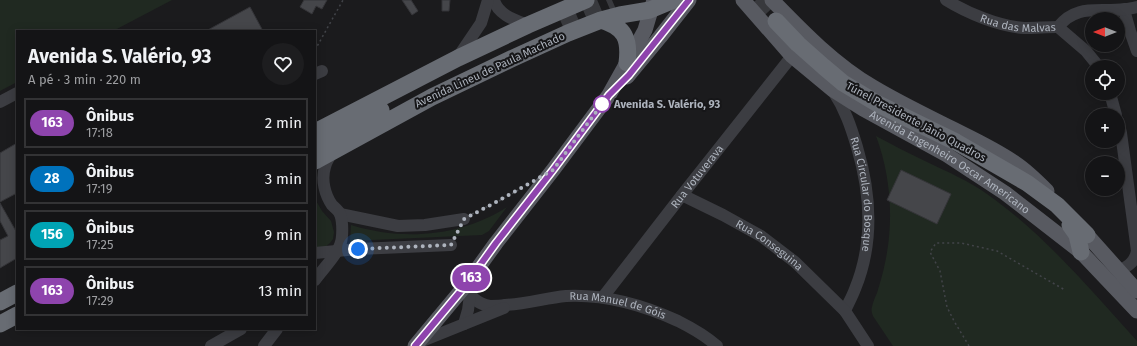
<!DOCTYPE html>
<html lang="pt">
<head>
<meta charset="utf-8">
<style>
  :root { --surface:#141416; --page:#1d1d1f; --text:#f1f3f6; --muted:#9d9ea1; --line:#333335 }
  body { margin:0; font-family:"Fira Sans",sans-serif; background:var(--page); color:var(--text); height:100vh; display:flex; flex-direction:column; font-size:15px; white-space:nowrap }
  * { box-sizing:border-box; margin:0 }
  p { font-size:13px; color:var(--muted) }
  .icon { flex:none; width:22px; height:22px; fill:none; stroke:currentColor; stroke-width:2; stroke-linecap:round; stroke-linejoin:round }
  .map { position:relative; flex:1; overflow:hidden }
  .details { position:absolute; left:16px; top:30px; width:300px; height:300px; display:flex; flex-direction:column; background:var(--surface); border-radius:0px; box-shadow:0 2px 10px #0003,0 0 0 1px var(--line) }
  .details>* { flex:none }
  .badge { padding:0 8px; border-radius:13px; font-size:14px; line-height:26px }
  .needle { width:26px; rotate:270deg }
  .fabs { position:absolute; left:1085px; top:12px; display:grid; gap:8px }
  .fabs a { display:grid; place-items:center; width:40px; height:40px; border-radius:50%; background:var(--surface); box-shadow:0 2px 10px #0003,0 0 0 1px var(--line); font-size:20px }
  .you { position:absolute; width:20px; height:20px; margin:-10px; border:3px solid #fff; border-radius:50%; background:#1a73e8; box-shadow:0 0 0 6px #1a73e833 }
  .map>.badge { position:absolute; translate:-50% -50%; box-shadow:0 0 0 2px #fff }
  .round { display:grid; place-items:center; flex:none; width:42px; height:42px; border-radius:21px; background:var(--page) }
  .summary { display:flex; align-items:center; justify-content:space-between; height:68px; padding:0 12px }
  h1 { font-size:19px; font-weight:700; line-height:30px }
  ul { padding:0; list-style:none }
  li { display:flex; align-items:center; gap:12px; height:50px; margin:0 8px 6px; padding:0 4px; border:2px solid var(--line); border-radius:0px }
  li div { flex:1 }
  li b { display:block; font-size:15px }
  li em { font-style:normal }
  li .badge { min-width:44px; font-weight:700; text-align:center }
  .map>svg:first-child { display:block }
  .green { fill:#202921 }
  .building { fill:#45464a; stroke:#353539 }
  .lines { fill:none; stroke-linecap:round; stroke-linejoin:round }
  .highway-tunnel { stroke:#38393d; stroke-width:17; stroke-dasharray:17 8; stroke-linecap:butt }
  .path { stroke:#424449; stroke-width:1.5; stroke-dasharray:2 3; stroke-linecap:butt }
  .minor { stroke:#3c3d42; stroke-width:12 }
  .major { stroke:#585a61; stroke-width:15 }
  .highway { stroke:#686c73; stroke-width:17 }
  .line-casing { stroke:#fff; stroke-width:9 }
  .line { stroke:#8e44ad; stroke-width:6 }
  .walk { stroke:#adb3bd; stroke-width:4; stroke-dasharray:0 7.2 }
  .stop-dot { fill:#fff; stroke:#8e44ad; stroke-width:2 }
  .labels { text-anchor:middle; dominant-baseline:central; stroke-width:4; stroke-linejoin:round; paint-order:stroke }
  .street-label { font-size:11px; fill:#adb3bd; stroke:#161618 }
  .stop-label { font-size:11px; font-weight:bold; fill:#adb3bd; stroke:#161618; text-anchor:start }
</style>
</head>
<body>
<div class="map">
<svg width="1137" height="346" viewBox="0 0 1137 346">
  <rect width="100%" height="100%" fill="#1b1b1d"/>
  <path class="green" d="M0 0H172L113 31H17V82L0 91Z
    M876 136C893 145 910 154 927 162 948 172 969 181 987 194 1044 234 1090 289 1137 341V346H893L873 316C872 313 871 310 872 307 873 302 875 297 877 293 880 283 883 273 885 263 894 221 891 176 876 136Z
    M315 199 322 211 331 221 334 232 333 239 330 243 325 247 315 250Z
    M507 207 489 231 482 235 350 241 351 225C403 241 461 237 507 207Z"/>
  <path class="building" d="M304 0H327L322 9 316 6 312 14 300 7Z
    M402 0H411L418 11 412 15Z
    M442 0H450L449 11H442Z
    M250 7 263 31H206Z
    M17 143V193L0 202V153Z
    M901 170 951 194 937 224 887 200Z
    M0 203 17 233V258L0 268V240L8 236 0 221Z"/>
  <g class="lines">
    <path class="highway-tunnel" d="M756 0 776 21
      M561 22 612 0"/>
    <path class="path" d="M315 50 343 0
      M472 214 499 201 524 187
      M969 346 954 321 947 307 940 271 930 252 936 243H961L997 251 1065 290"/>
    <g class="minor">
      <path d="M494 0C498 15 515 20 528 25"/>
      <path id="s1" d="M946 0C967 13 998 26 1024 28 1035 28 1047 27 1058 27"/>
      <path d="M1124 10 1130 31 1137 51"/>
      <path d="M1058 27C1077 3 1099 13 1125 9 1129 9 1133 8 1137 7"/>
      <path d="M1058 27 1086 51 1099 67"/>
      <path d="M458 57 481 23 488 0"/>
      <path d="M315 74 322 71"/>
      <path id="s2" d="M833 91C845 109 851 127 857 147 871 194 874 243 855 289 852 297 848 304 845 311"/>
      <path d="M1110 93 1116 115"/>
      <path d="M0 102 17 93"/>
      <path d="M1118 121 1121 133 1137 251C1135 262 1128 266 1119 271"/>
      <path id="s3" d="M682 195 723 215 761 236 795 262 845 311 868 346"/>
      <path d="M340 214 398 226 425 225 464 219"/>
      <path d="M315 253 358 249 451 245"/>
      <path d="M315 280C322 270 337 255 340 245 343 238 343 222 340 214 339 211 335 208 332 205 325 195 321 180 325 167 326 162 330 156 333 151"/>
      <path id="s4" d="M465 286C471 297 477 304 490 306 495 306 500 306 505 305 526 304 546 298 566 296 605 294 643 305 678 321 692 328 706 336 717 346"/>
      <path id="s5" d="M603 297 682 195 792 56"/>
      <path d="M464 324 468 310 470 295"/>
      <path d="M417 343 504 308"/>
      <path d="M211 346 241 329"/>
      <path d="M264 346 277 329"/>
    </g>
    <g class="major">
      <path id="s6" d="M743 0 792 56 833 90 863 109 947 155 1005 193 1081 252 1137 311"/>
      <path d="M772 0C803 32 835 65 873 87 898 102 925 115 951 128 973 139 995 149 1015 163 1027 171 1037 181 1047 191"/>
      <path d="M627 77 660 37 689 0"/>
      <path d="M1079 226 1137 291"/>
      <path d="M415 346 465 286 496 243 553 170 609 95 638 43 645 30 654 0"/>
    </g>
    <path class="highway" d="M601 20C625 27 630 39 627 63
      M776 21 798 44 824 67 843 83 878 104 956 142 1027 183 1057 205 1087 235
      M315 132 458 58 528 25 586 0
      M315 146 381 110
      M315 161 432 97 511 59 568 33 601 20 620 15 650 10 674 0
      M1070 225 1077 235 1081 252
      M0 302 17 293
      M0 324 17 315"/>
  </g>
  <g class="lines">
    <g class="line-casing">
      <path id="line" d="M415 346 465 286 496 243 553 170 609 95 629 75 689 0"/>
    </g>
    <use href="#line" class="line"/>
    <path class="walk" d="M358 249 451 245 464 219 498 201 553 170 602 104"/>
  </g>
  <circle class="stop-dot" cx="602" cy="104" r="8"/>
  <g class="labels">
    <g class="street-label">
      <text stroke="none"><textPath href="#s1" startOffset="77">Rua das Malvas</textPath></text>
      <text transform="translate(490 70) rotate(-25)">Avenida Lineu de Paula Machado</text>
      <text transform="translate(916 122) rotate(28)">Túnel Presidente Jânio Quadros</text>
      <text stroke="none"><textPath href="#s6" startOffset="265">Avenida Engenheiro Oscar Americano</textPath></text>
      <text stroke="none"><textPath href="#s5" startOffset="153">Rua Votuverava</textPath></text>
      <text stroke="none"><textPath href="#s2" startOffset="109">Rua Circular do Bosque</textPath></text>
      <text stroke="none"><textPath href="#s3" startOffset="101">Rua Conseguina</textPath></text>
      <text stroke="none"><textPath href="#s4" startOffset="163">Rua Manuel de Góis</textPath></text>
    </g>
    <g class="stop-label">
      <text x="614" y="104">Avenida S. Valério, 93</text>
    </g>
  </g>
</svg>
<div class="fabs">
<a><svg class="needle" viewBox="-14 -14 28 28"><path d="M0-13l5 13h-10z" fill="#e53935"/><path d="M0 13l5-13h-10z" fill="#9d9ea1"/></svg></a>
<a><svg class="icon" aria-label="locate" viewBox="0 0 24 24"><circle cx="12" cy="12" r="6"/><path d="M12 2v4M12 18v4M2 12h4M18 12h4"/></svg></a>
<a>+</a>
<a>−</a>
</div>
<div class="you" style="left:358px;top:249px"></div>
<b class="badge" style="left:471px;top:278px;background:#8e44ad;color:#fff">163</b>
<section class="details">
<div class="summary"><div><h1>Avenida S. Valério, 93</h1><p>A pé · 3 min · 220 m</p></div><a class="round"><svg class="icon" aria-label="heart" viewBox="0 0 24 24"><path d="M12 20l-8-8c-3-5 5-10 8-4 3-6 11-1 8 4z"/></svg></a></div>
<ul>
<li><span class="badge" style="background:#8e44ad;color:#fff">163</span><div><b>Ônibus</b><p>17:18</p></div><em>2 min</em></li>
<li><span class="badge" style="background:#0072bc;color:#fff">28</span><div><b>Ônibus</b><p>17:19</p></div><em>3 min</em></li>
<li><span class="badge" style="background:#00a3b4;color:#fff">156</span><div><b>Ônibus</b><p>17:25</p></div><em>9 min</em></li>
<li><span class="badge" style="background:#8e44ad;color:#fff">163</span><div><b>Ônibus</b><p>17:29</p></div><em>13 min</em></li>
</ul>
</section>
</div>
</body>
</html>
